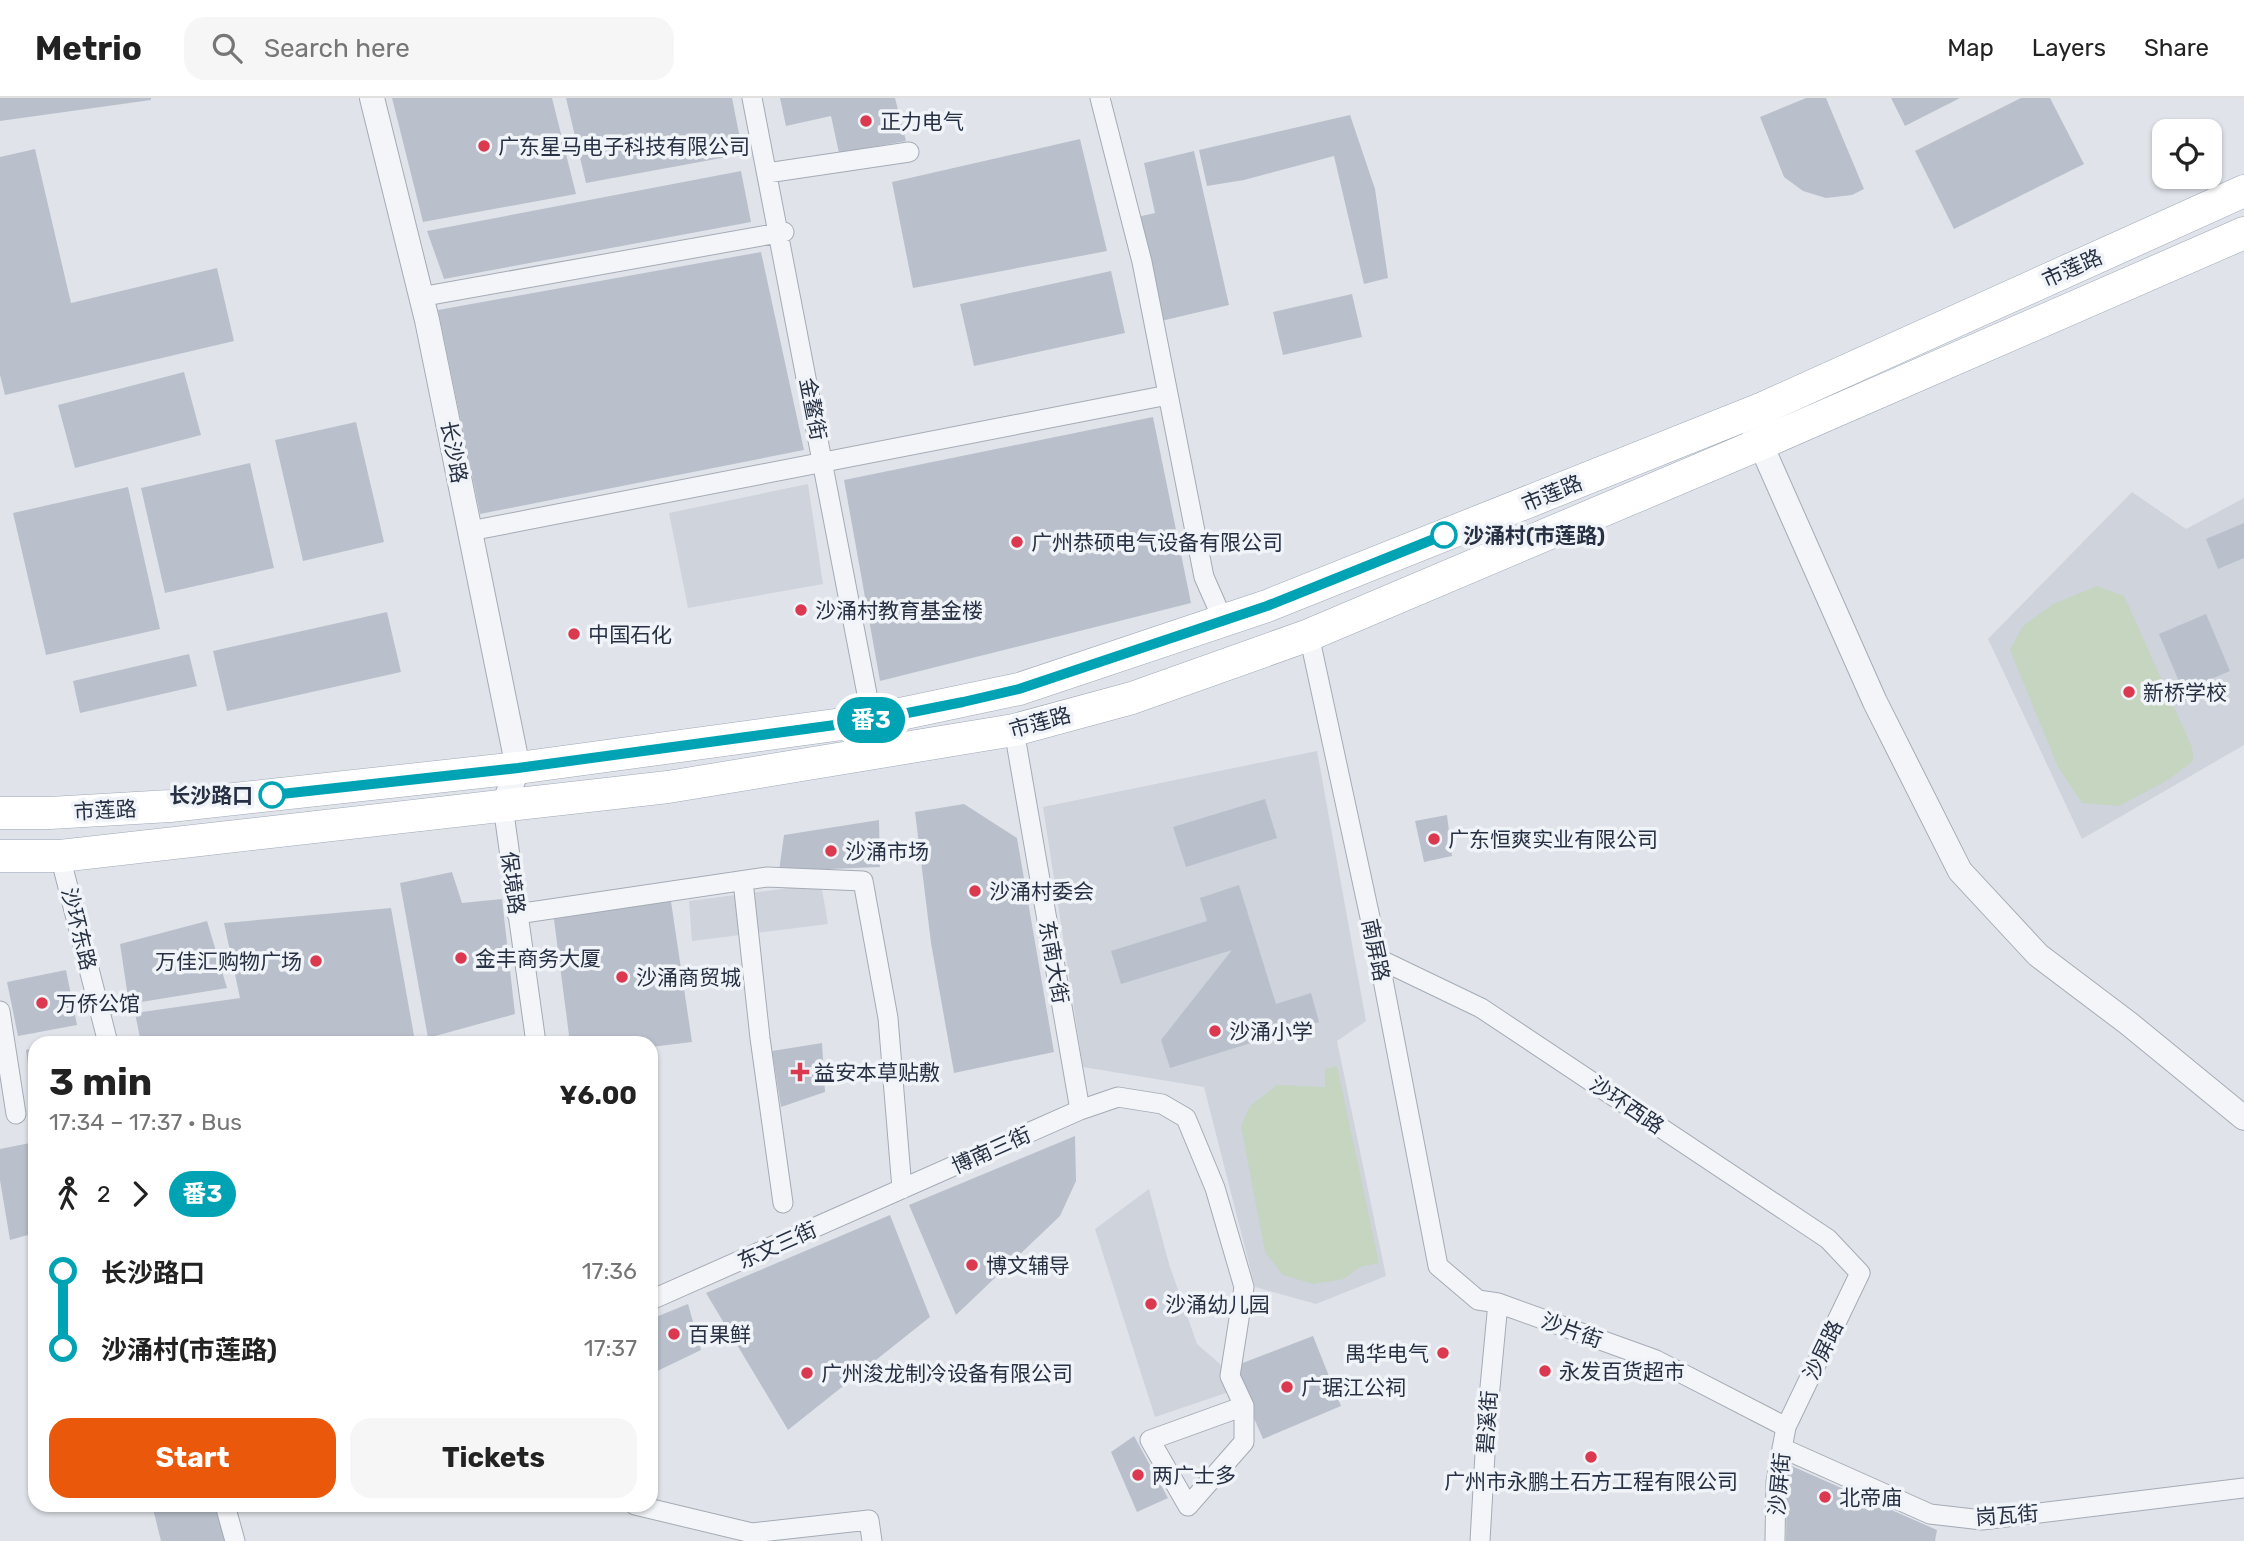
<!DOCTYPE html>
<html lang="en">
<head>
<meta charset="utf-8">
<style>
  :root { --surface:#fff; --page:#f6f6f6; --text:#222; --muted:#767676; --line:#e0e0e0; --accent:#ea580c }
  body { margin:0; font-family:Rubik,"Noto Sans SC",sans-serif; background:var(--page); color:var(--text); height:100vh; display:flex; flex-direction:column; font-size:26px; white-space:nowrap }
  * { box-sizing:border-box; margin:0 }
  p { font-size:23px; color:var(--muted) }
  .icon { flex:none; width:38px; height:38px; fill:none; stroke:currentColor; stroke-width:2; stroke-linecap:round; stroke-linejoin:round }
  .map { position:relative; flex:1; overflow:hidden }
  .side { position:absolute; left:28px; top:938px; width:630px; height:476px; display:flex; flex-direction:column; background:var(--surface); border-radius:21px; box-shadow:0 2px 5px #0004 }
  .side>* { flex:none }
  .badge { padding:0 14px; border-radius:23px; font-size:24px; line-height:46px }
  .tools { position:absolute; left:2152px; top:21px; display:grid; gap:14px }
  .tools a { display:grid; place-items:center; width:70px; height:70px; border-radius:14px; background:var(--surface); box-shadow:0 2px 5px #0004; font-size:35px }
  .map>.badge { position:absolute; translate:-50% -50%; box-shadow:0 0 0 4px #fff }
  .legs { display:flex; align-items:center; gap:10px; height:77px; padding:0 21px; font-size:23px }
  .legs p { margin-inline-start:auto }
  .headline { display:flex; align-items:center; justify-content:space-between; height:119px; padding:0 21px }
  h1 { font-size:38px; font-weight:700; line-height:52px }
  .action { display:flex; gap:14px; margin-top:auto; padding:14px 21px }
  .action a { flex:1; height:80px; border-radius:21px; background:var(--accent); color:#fff; font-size:28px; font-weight:700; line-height:80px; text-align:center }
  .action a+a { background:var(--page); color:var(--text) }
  ul { padding:0 21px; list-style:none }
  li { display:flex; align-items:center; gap:24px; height:77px; font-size:26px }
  li i { display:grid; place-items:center; width:10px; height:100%; margin:0 9px; background:currentColor }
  li i::after { content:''; width:18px; height:18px; margin:-9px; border:5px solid; border-radius:50%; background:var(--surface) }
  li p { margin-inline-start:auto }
  li:first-child i { background:linear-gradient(#0000 50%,currentColor 0) }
  li:last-child i { background:linear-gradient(currentColor 50%,#0000 0) }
  header { display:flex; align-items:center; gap:42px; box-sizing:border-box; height:98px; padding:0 35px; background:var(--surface); border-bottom:2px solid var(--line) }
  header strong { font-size:33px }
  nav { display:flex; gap:38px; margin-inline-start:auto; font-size:24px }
  .search { width:490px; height:63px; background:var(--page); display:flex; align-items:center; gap:18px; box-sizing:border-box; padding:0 24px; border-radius:21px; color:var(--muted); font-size:26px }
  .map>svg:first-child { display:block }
  .built { fill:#ced3dc }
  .green { fill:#c5d5c0 }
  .building { fill:#b9c0cb }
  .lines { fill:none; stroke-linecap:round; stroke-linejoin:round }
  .minor-casing { stroke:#a5abb5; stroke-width:21 }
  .tertiary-casing { stroke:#a5abb5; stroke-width:26 }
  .primary-casing { stroke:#9ea8b7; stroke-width:33 }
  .minor { stroke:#f3f5f8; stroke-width:19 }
  .tertiary { stroke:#f3f5f8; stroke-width:24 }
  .primary { stroke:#fff; stroke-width:32 }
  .line-1-casing { stroke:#fff; stroke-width:16 }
  .line-1 { stroke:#00a3b4; stroke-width:10 }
  .poi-dot { fill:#db3950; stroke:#f0f3f7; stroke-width:2.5 }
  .stop-1-dot { fill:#fff; stroke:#00a3b4; stroke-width:3.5 }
  .labels { text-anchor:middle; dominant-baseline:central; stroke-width:7; stroke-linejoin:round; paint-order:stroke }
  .poi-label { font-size:21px; fill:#273143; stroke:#f0f3f7; text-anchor:start }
  .street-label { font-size:21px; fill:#273143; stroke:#f0f3f7 }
  .stop-label { font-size:21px; font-weight:bold; fill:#273143; stroke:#f0f3f7; text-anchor:start }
</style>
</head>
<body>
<header>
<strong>Metrio</strong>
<div class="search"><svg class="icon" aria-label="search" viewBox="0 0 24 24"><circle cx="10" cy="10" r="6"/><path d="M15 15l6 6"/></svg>Search here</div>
<nav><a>Map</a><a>Layers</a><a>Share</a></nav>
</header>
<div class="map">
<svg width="2244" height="1443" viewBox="0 0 2244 1443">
  <rect width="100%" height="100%" fill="#e0e4ea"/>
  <path class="built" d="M808 386 823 486 688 510 669 415Z
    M2132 394 2186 431 2244 400V647L2082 741 1988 541Z
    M1317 653 1366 923 1337 943 1386 1178 1316 1206 1255 1189 1204 989 1083 969 1043 709Z
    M821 786 828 826 692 843 689 803Z
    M1149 1091 1169 1166 1197 1246 1220 1266 1229 1294 1155 1319 1095 1131Z"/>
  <path class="green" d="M2097 488 2124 498 2192 649 2193 663 2168 682 2119 708 2082 705 2058 669 2010 552 2023 528 2053 506Z
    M1337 968 1379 1165 1360 1169 1344 1181 1313 1186 1283 1177 1265 1154 1241 1028 1250 1008 1277 987 1325 989V971Z"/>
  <path class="building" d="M0 0H151V2L0 23Z
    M392 0H552L576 96 423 124Z
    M566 0H732L743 56 586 85Z
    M780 0H895L906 43 839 55 831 18 786 28Z
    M1806 0H1826L1864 91 1852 97 1826 100 1803 93 1784 79 1760 19Z
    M1891 0H1960L1905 28Z
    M2021 0H2050L2084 66 1954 131 1915 53Z
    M1350 17 1375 91 1388 180 1364 186 1334 58 1244 82 1207 88 1199 52Z
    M1080 41 1107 153 913 190 892 84Z
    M35 51 71 205 217 170 234 243 5 297 0 277V59Z
    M1194 53 1229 207 1161 223 1137 119 1155 115 1144 65Z
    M741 73 751 124 444 181 427 133Z
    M761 154 804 352 480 416 438 212Z
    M1111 173 1125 235 974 268 960 206Z
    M1352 196 1362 239 1283 257 1273 214Z
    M184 274 201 337 75 370 58 307Z
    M1153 319 1191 505 880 583 844 382Z
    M356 324 384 444 303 463 275 342Z
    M250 365 274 470 165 495 141 390Z
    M128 389 160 531 46 557 13 415Z
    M2244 425V460L2218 471 2206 441Z
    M387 514 401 574 227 613 213 553Z
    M2206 516 2230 573 2183 593 2159 536Z
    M189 556 197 588 80 615 73 583Z
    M1265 701 1277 740 1186 769 1173 729Z
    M964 706 1017 740 1054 954 954 975 931 845 915 714Z
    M1447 717 1452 758 1424 764 1415 723Z
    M879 722 880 769 779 773 784 737Z
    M452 774 462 805 502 801 515 916 428 940 400 785Z
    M1239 787 1276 906 1311 895 1319 924 1170 970 1161 942 1232 852 1121 886 1111 853 1207 823 1200 800Z
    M670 797 692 944 651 949V945H570L553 814Z
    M391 810 415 943 406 945H141L135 915 240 900 224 825Z
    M207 823 227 890 129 906 120 846Z
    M66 872 77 927 18 938 7 884Z
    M822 945 825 994 781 1009 772 953Z
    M35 950V1002H33L26 952Z
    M1075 1038 1076 1083 1060 1118 956 1217 909 1107Z
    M35 1044V1135L10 1142 0 1082V1051Z
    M890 1117 930 1219 788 1332 706 1195Z
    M688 1206 701 1252 651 1276V1221Z
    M1313 1238 1341 1308 1263 1341 1232 1269Z
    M656 1289 653 1341H651V1291Z
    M1134 1338 1168 1400 1137 1414 1111 1354Z
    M1787 1366 1937 1432 1935 1443H1786Z
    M152 1407H215L226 1443H161Z"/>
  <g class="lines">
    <g class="minor-casing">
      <path id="minor" d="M752 0 872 622
        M1100 0 1142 164 1204 479 1223 522
        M767 75 909 54
        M420 199 784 134
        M470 433 1168 297
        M1309 537 1379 861 1438 1168 1478 1202 1498 1205 1656 1262 1786 1329
        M1014 632 1080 1012
        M503 708 536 945
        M60 758 108 945
        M743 783 760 940 783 1105
        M517 816 767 779 863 783 888 920 902 1091
        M1379 861 1481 910 1828 1141 1860 1175 1786 1329 1776 1384 1775 1443
        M0 913 16 1016
        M651 1202 1080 1012 1118 999 1162 1006 1186 1020 1215 1090 1244 1189 1230 1278 1244 1308V1344L1188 1408 1150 1342 1244 1308
        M1782 1350 1930 1416 1982 1422 2244 1390
        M225 1407 235 1443
        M635 1407 752 1435 869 1422 872 1443
        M1480 1443 1487 1321 1498 1205"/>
    </g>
    <g class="tertiary-casing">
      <path id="tertiary" d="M372 0 427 222 518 670 503 708
        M1753 329 1875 604 1960 773 2038 857 2128 925 2244 1020"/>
    </g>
    <g class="primary-casing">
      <path id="primary" d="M0 715H50L170 708 518 670 872 622 1019 591 1267 508 1763 310 2244 93
        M0 758H60L668 689 1014 632 1132 600 1309 537 1760 346 2244 135"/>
    </g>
    <use href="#minor" class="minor"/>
    <use href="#tertiary" class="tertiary"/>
    <use href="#primary" class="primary"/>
  </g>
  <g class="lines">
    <g class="line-1-casing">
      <path id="line-1" d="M272 697 518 670 872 622 963 604 1019 591 1267 508 1444 437"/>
    </g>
    <use href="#line-1" class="line-1"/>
  </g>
  <g class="poi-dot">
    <circle cx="866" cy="23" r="7"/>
    <circle cx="484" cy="48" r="7"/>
    <circle cx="1017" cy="444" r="7"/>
    <circle cx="801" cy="512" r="7"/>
    <circle cx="574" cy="536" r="7"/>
    <circle cx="2129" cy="594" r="7"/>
    <circle cx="1434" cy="741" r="7"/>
    <circle cx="831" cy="753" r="7"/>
    <circle cx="975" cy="793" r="7"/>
    <circle cx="461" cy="860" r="7"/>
    <circle cx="316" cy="863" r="7"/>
    <circle cx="622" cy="879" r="7"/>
    <circle cx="42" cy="905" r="7"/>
    <circle cx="1215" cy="933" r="7"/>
    <path d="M796.5 963.5h7v7h7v7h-7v7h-7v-7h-7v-7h7z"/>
    <circle cx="972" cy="1167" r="7"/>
    <circle cx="1151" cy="1206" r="7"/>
    <circle cx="674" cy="1236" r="7"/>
    <circle cx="1443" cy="1255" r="7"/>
    <circle cx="1545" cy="1273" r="7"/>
    <circle cx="807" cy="1275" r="7"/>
    <circle cx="1287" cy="1289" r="7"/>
    <circle cx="1591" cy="1359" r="7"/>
    <circle cx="1138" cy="1377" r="7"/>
    <circle cx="1825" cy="1399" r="7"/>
  </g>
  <g class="stop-1-dot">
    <circle cx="1444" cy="437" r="12"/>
    <circle cx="272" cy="697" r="12"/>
  </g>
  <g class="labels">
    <g class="poi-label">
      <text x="880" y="23">正力电气</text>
      <text x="498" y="48">广东星马电子科技有限公司</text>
      <text x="1031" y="444">广州恭硕电气设备有限公司</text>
      <text x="815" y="512">沙涌村教育基金楼</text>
      <text x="588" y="536">中国石化</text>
      <text x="2143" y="594">新桥学校</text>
      <text x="1448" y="741">广东恒爽实业有限公司</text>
      <text x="845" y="753">沙涌市场</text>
      <text x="989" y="793">沙涌村委会</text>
      <text x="475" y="860">金丰商务大厦</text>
      <text x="302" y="863" text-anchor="end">万佳汇购物广场</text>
      <text x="636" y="879">沙涌商贸城</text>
      <text x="56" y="905">万侨公馆</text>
      <text x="1229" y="933">沙涌小学</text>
      <text x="814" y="974">益安本草贴敷</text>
      <text x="986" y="1167">博文辅导</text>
      <text x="1165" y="1206">沙涌幼儿园</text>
      <text x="688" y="1236">百果鲜</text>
      <text x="1429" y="1255" text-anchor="end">禺华电气</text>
      <text x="1559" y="1273">永发百货超市</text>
      <text x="821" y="1275">广州浚龙制冷设备有限公司</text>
      <text x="1301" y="1289">广琚江公祠</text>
      <text x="1152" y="1377">两广士多</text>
      <text x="1591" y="1383" text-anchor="middle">广州市永鹏土石方工程有限公司</text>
      <text x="1839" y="1399">北帝庙</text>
    </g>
    <g class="street-label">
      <text transform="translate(2072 170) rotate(-24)">市莲路</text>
      <text transform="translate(813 311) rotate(79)">金鳌街</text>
      <text transform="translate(454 354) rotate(79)">长沙路</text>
      <text transform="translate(1552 395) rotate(-22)">市莲路</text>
      <text transform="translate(1040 624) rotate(-15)">市莲路</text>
      <text transform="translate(105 712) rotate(-3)">市莲路</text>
      <text transform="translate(513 785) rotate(82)">保境路</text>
      <text transform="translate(79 831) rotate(76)">沙环东路</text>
      <text transform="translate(1376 852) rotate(78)">南屏路</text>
      <text transform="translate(1054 864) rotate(80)">东南大街</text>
      <text transform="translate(1627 1007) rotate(34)">沙环西路</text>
      <text transform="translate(991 1052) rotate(-24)">博南三街</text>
      <text transform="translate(777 1147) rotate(-24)">东文三街</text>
      <text transform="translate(1572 1232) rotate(20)">沙片街</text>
      <text transform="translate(1823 1252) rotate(-64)">沙屏路</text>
      <text transform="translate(1487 1324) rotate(-86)">碧溪街</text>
      <text transform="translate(1779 1386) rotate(-85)">沙屏街</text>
      <text transform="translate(2007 1417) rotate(-4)">岗瓦街</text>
    </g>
    <g class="stop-label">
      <text x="1463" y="437">沙涌村(市莲路)</text>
      <text x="253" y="697" text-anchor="end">长沙路口</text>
    </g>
  </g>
</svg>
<div class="tools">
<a><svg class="icon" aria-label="locate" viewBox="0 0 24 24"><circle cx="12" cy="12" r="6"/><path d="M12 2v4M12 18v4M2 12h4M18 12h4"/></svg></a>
</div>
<b class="badge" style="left:871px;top:622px;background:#00a3b4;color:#fff">番3</b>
<section class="side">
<div class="headline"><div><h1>3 min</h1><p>17:34 – 17:37 · Bus</p></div><b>¥6.00</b></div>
<div class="legs"><svg class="icon" aria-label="walk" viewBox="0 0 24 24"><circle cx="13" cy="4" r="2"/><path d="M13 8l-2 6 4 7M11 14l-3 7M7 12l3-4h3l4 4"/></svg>2<svg class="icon" aria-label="forward" viewBox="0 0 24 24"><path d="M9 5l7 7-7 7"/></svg><b class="badge" style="background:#00a3b4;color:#fff">番3</b></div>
<ul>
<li><i style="color:#00a3b4"></i><b>长沙路口</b><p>17:36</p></li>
<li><i style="color:#00a3b4"></i><b>沙涌村(市莲路)</b><p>17:37</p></li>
</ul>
<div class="action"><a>Start</a><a>Tickets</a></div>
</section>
</div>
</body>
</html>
